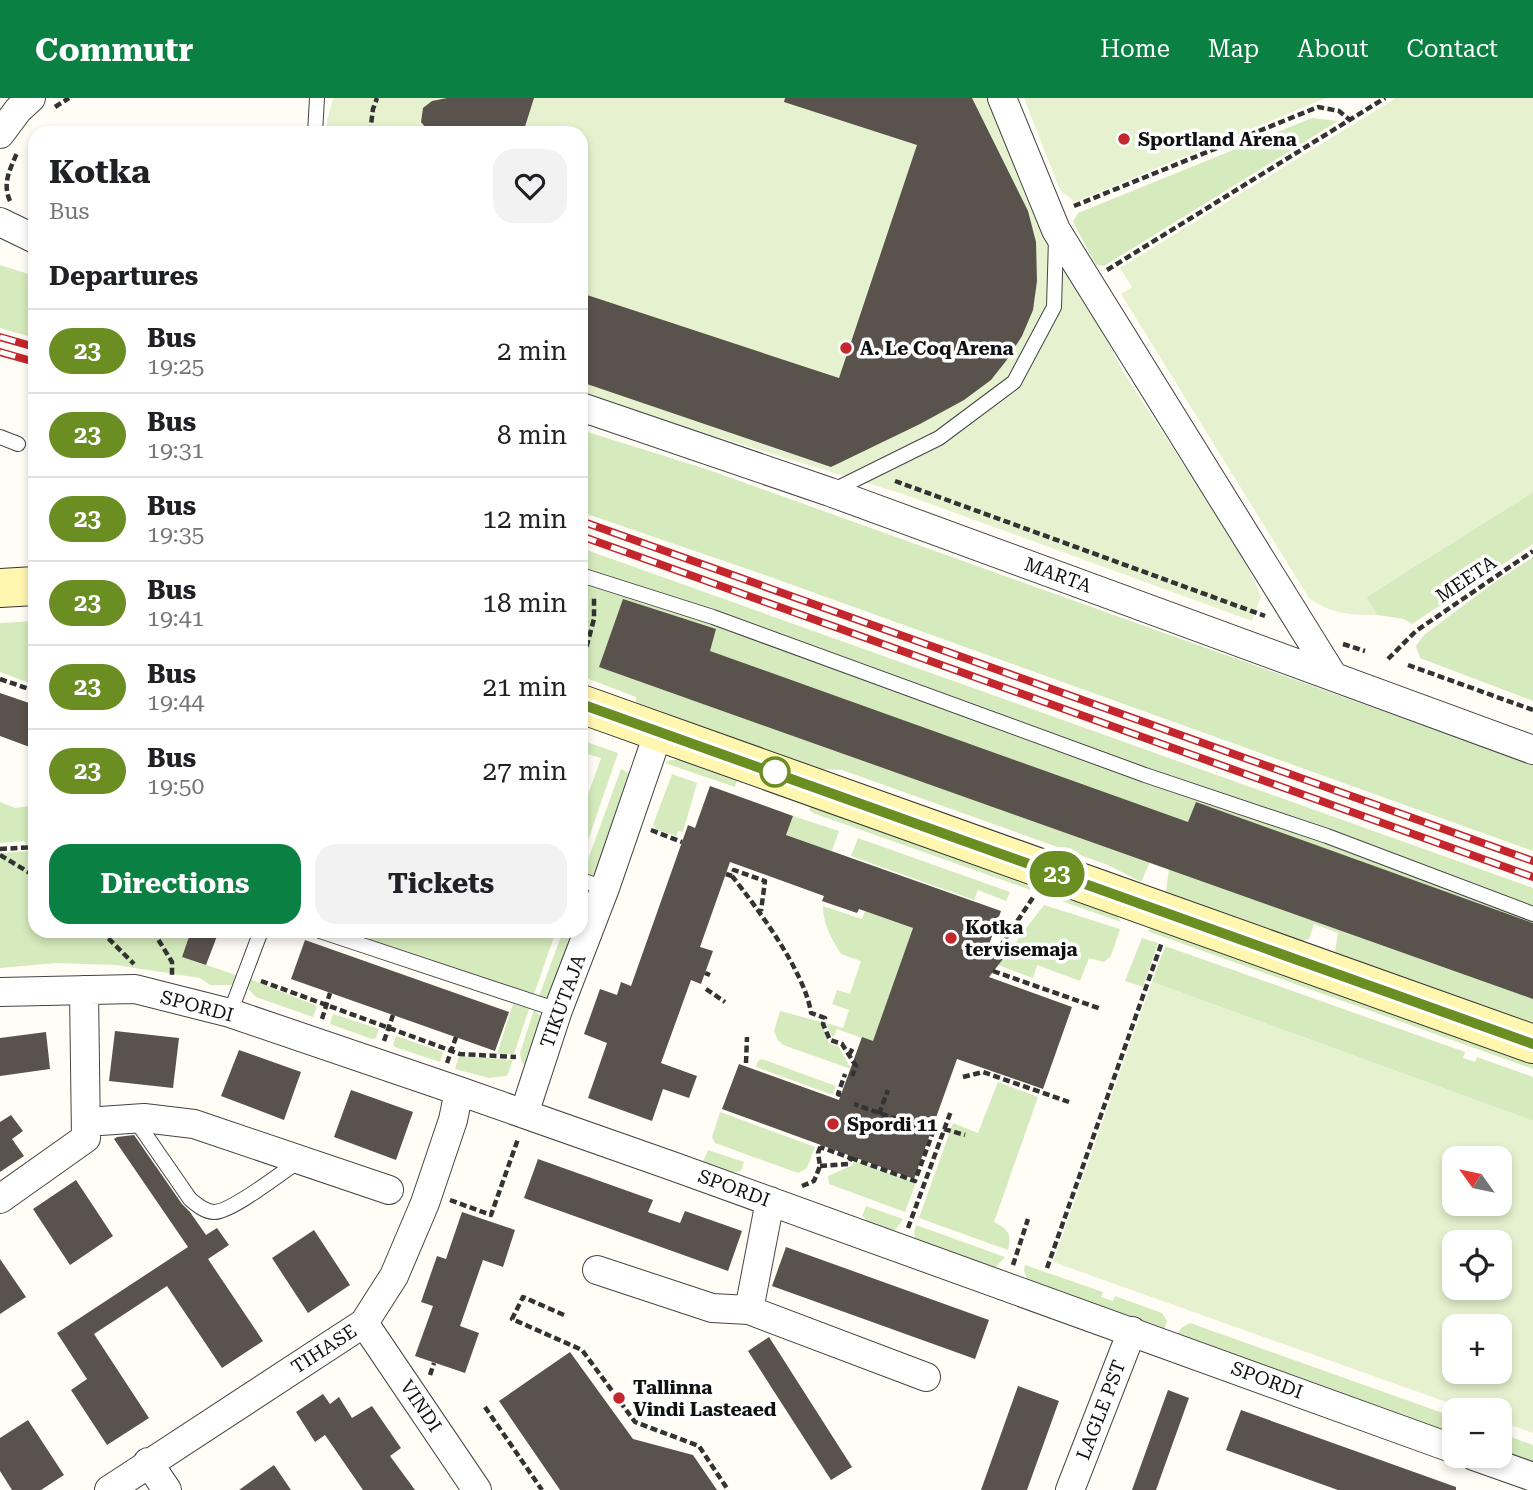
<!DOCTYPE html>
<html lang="en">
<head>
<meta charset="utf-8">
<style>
  :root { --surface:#fff; --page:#f2f2f2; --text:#202124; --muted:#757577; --line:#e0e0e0; --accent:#0b8043 }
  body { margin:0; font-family:"Roboto Serif",serif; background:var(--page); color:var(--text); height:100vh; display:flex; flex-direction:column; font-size:26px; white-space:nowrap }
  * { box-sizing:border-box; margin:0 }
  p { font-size:23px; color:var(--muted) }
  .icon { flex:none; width:38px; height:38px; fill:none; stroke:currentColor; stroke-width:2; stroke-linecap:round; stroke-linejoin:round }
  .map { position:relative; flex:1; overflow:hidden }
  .panel { position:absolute; left:28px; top:28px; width:560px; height:812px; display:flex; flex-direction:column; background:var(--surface); border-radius:21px; box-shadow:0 4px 10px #0003 }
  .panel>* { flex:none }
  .badge { padding:0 14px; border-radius:23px; font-size:24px; line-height:46px }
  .needle { width:46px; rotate:303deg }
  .buttons { position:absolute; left:1442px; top:1048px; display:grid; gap:14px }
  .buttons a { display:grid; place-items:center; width:70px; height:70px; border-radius:14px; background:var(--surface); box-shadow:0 4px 10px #0003; font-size:35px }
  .map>.badge { position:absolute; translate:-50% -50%; box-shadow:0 0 0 4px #fff }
  h2 { padding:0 21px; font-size:26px; line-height:63px }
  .round { display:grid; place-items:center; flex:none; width:74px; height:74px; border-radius:21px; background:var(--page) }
  .overview { display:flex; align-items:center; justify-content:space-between; height:119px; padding:0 21px }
  h1 { font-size:33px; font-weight:700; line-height:52px }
  .button { display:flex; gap:14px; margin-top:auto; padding:14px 21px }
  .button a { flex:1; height:80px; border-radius:21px; background:var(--accent); color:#fff; font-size:28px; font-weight:700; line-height:80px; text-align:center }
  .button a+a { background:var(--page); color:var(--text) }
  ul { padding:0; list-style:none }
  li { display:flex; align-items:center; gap:21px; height:84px; padding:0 21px; border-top:2px solid var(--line) }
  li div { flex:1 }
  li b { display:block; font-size:26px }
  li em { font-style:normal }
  li .badge { min-width:77px; font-weight:700; text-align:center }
  header { display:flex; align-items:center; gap:42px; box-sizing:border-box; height:98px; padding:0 35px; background:var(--accent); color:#fff }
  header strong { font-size:33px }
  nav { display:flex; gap:38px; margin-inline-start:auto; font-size:24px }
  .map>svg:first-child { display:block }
  .green { fill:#d5ebbd }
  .pitch { fill:#e6f2cf; fill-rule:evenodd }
  .building { fill:#5a524d }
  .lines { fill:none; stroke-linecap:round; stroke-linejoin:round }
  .lane-casing { stroke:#444; stroke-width:16 }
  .street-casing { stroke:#444; stroke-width:30 }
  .secondary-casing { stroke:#333; stroke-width:40 }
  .path { stroke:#333; stroke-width:4.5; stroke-dasharray:7 3.5; stroke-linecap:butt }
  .lane { stroke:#fff; stroke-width:14 }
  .street { stroke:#fff; stroke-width:28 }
  .secondary { stroke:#fff6b0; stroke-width:38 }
  .rail-casing { stroke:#c4262e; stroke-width:8 }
  .rail { stroke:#fff; stroke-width:5; stroke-dasharray:16; stroke-linecap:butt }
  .line-casing { stroke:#fff; stroke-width:16 }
  .line { stroke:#6b8e23; stroke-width:10 }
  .poi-dot { fill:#c4262e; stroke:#fff; stroke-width:2.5 }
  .stop-dot { fill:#fff; stroke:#6b8e23; stroke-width:3.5 }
  .labels { text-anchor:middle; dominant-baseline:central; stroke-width:7; stroke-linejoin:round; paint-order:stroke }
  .poi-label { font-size:19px; font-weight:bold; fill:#111; stroke:#fff; text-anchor:start }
  .street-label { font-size:19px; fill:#111; stroke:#fff }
</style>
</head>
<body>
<header>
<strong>Commutr</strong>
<nav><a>Home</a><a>Map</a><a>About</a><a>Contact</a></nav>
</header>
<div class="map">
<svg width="1533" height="1392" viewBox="0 0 1533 1392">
  <rect width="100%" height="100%" fill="#fffdf5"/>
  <path class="green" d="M1312 20 1338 23 1104 168 1096 167 1073 124 1078 115Z
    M0 167 35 178V240L0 230Z
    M581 332 706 371 1533 667V753L759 475 581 414Z
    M1533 394V446L1412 526 1404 521 1377 517 1366 499Z
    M581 450 1533 790V925L1335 854 1338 835 1314 826 1309 841 1302 843 1166 794 1169 771 1150 764 1141 784 1108 767 842 672 818 671 636 604V599L581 578V480L585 472 581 470Z
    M1533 459V603L1420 560 1416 548 1424 537 1492 486Z
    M35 523V587L0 574V525Z
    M581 642 618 655 581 763V717L601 660 581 654Z
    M670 662H681L737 682 735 689 665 665Z
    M621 671 630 676 596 773 593 777 582 778Z
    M672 676 697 685 683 734 678 733 677 738 657 732 653 727Z
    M0 704 15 710 35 707V833H191L182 859 239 878 235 887H210L200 880 116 867 56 865 0 870V755L32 753 24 743 0 745Z
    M811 707 1117 817 1121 824 813 715 809 712Z
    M793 718 839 733 832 753 786 737Z
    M858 740 1010 794 1006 803 978 792 974 802 851 758Z
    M1044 807 1120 831 1111 858 1104 864 1089 860 1080 883 1037 867 1033 880 998 867Z
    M823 808 862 821 865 813 913 830 873 944 837 931 833 940 826 925 843 930 849 912 832 906 837 892 850 896 861 863 841 856C831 840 823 826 823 808Z
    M1152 830 1533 964V971L1147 833Z
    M373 833H556L533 899 369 842Z
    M563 833H575L549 900 538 901Z
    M1142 840 1158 845 1143 889 1125 883Z
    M1165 848 1465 954 1463 960 1475 964 1477 959 1533 979V1023L1152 884Z
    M250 881 317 908 313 919 256 899 249 892Z
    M513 906 529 911 514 956H497Z
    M534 912 542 919 526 968 522 965 520 955Z
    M780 913 821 924 829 945 839 949 851 971 783 947 778 942 774 933Z
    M333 916 379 931 376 940 372 941 330 926Z
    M396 938 443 954 440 964 395 949 393 947Z
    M459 958 513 962 507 978 489 980 455 971Z
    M762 961 836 988 833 997 756 969 758 963Z
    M998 984 1038 999 994 1124C1008 1131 1012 1136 1008 1152L919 1120 953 1025 978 1035Z
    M720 1014 815 1049 807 1070 798 1075 715 1045 712 1039Z
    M708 1052 744 1064 741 1073 727 1075 701 1068Z
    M855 1063 916 1084 905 1114 829 1086 828 1078 851 1068Z
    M866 1108 903 1121 894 1134 870 1125 862 1118Z
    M916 1127 1005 1159 996 1169 990 1171 916 1144 914 1134Z
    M1025 1167 1103 1194 1101 1199 1113 1203 1115 1198 1162 1215 1167 1223 1163 1235 1029 1185 1024 1173Z
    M1190 1225 1454 1319V1337L1176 1239 1181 1230Z
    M1500 1335 1533 1347V1365L1500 1353Z"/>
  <path class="pitch" d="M333 0H992L1062 151 1123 274 1240 453 1261 498 1252 523 903 396 581 297V35H327V23Z
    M1024 0H1326L1075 104 1060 92Z
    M1396 0H1533V394L1366 499 1377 517C1351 517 1330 516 1309 500L1121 196 1132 189 1120 170Z
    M1152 884 1533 1023V1335L1500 1323V1312H1469L1053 1164ZM1500 1060V1106H1454V1060ZM1454 1144H1500V1190H1454ZM1500 1228V1274H1454V1228Z"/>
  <path class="building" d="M447 0H534L523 35H430L421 24 423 10 432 3Z
    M785 0H972L1028 113 1036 144 1037 183 1033 212 1022 238 1006 263 991 282 964 302 920 326 831 369 581 284V195L839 280 917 47 784 4Z
    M623 501 716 531 710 553 1188 724 1196 704 1533 825V901L599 569Z
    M0 595 35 607V651L0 638Z
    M710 688 793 718 786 737 1001 813 986 855 1003 861 989 879 1072 909 1043 991 957 961 914 1081 722 1011 739 966 839 1002 862 939 873 943 913 830 859 811 857 815 822 803 824 798 730 764 700 849 713 853 701 886 691 882 661 965 697 978 689 1000 663 991 652 1023 588 1000 607 945 584 936 600 891 617 897 621 884 631 888 688 727 695 730Z
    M191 833H219L206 867 182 859Z
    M305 842 509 914 495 953 291 881Z
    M115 933 179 940 173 990 109 983Z
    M46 934 50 971 0 978V940Z
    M239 952 301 974 284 1022 221 998Z
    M351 992 413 1014 396 1062 334 1039Z
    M11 1017 23 1033 12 1041 24 1058 0 1074V1024Z
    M134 1037 182 1106 190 1114 206 1137 217 1130 229 1147 208 1161 263 1243 222 1270 167 1188 94 1236 149 1320 107 1347 71 1292 87 1281 57 1235 188 1149 114 1041 117 1039Z
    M538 1061 653 1102 648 1114 680 1125 685 1113 742 1133 728 1173 524 1100Z
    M76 1082 113 1138 70 1167 33 1111Z
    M462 1114 515 1132 503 1169 483 1162 460 1228 479 1235 465 1275 415 1258 433 1208 421 1204 437 1158 446 1161Z
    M314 1132 350 1187 308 1215 272 1160Z
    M786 1149 989 1222 975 1261 772 1188Z
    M0 1161 26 1199 0 1216Z
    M769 1239 852 1369 831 1382 748 1253Z
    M570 1254 633 1341 693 1357 717 1392H560L499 1303Z
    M1018 1288 1059 1303 1027 1392H981Z
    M1168 1292 1189 1300 1156 1392H1132Z
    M323 1296 330 1306 339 1299 352 1320 372 1308 401 1350 390 1358 415 1392H363L325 1337 315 1344 296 1314Z
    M1241 1312 1456 1389V1392H1338L1226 1352Z
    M28 1322 64 1377 41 1392H12L0 1373V1340Z
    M274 1367 291 1392H239Z"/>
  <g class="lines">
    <g class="lane-casing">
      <path id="lane" d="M315 35 317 0
        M0 339 18 346
        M830 394 939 340 1014 284 1054 209 1056 141
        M581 477 713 519 1145 677 1327 738 1533 816
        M581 782 605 790
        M320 833 558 912
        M230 915 261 833
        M134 1020 190 1101C197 1107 205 1114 214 1114 232 1114 282 1074 299 1063"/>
    </g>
    <g class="street-casing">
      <path id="street" d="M1002 0 1056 132 1333 578
        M0 36 18 12 31 0
        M0 124 35 141
        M581 309 830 394 1533 652
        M0 894 135 891 230 915 459 993 675 1069 1454 1351
        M524 1016 558 912 605 790 659 633
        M86 1024 144 1020 194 1026 389 1092
        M0 1101 86 1040 84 892
        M597 1172 712 1210 749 1212 770 1103
        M749 1212 926 1279
        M364 1225 477 1392
        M1474 1358 1533 1379
        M148 1364 167 1392
        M109 1392 364 1225 394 1178 425 1105 453 1022 459 993
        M1070 1392 1132 1233"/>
    </g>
    <g class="secondary-casing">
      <path id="secondary" d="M0 490 35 488
        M581 606 1533 946"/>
    </g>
    <path class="path" d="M55 9 69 0
      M370 35 373 11 377 0
      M10 103C2 86 10 71 17 55
      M1074 108 1318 9 1339 13 1350 22
      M1107 172 1385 0
      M895 383 1265 518
      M1343 546 1365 553
      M1388 561 1416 533 1533 453
      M1408 567 1533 612
      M581 569 594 521V499
      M0 581 35 593
      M651 732 682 744
      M0 751 35 749
      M0 757 35 778
      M726 776 732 778 734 772 765 783 761 813
      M732 778C758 811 805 874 811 915L825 920 823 926 830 942 842 946 856 968 852 978
      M101 833 134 866
      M153 833 172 864V877
      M994 858 1034 798
      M993 873 1101 911
      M705 875 710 877
      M261 883 460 956 516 959
      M706 891 725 904
      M322 921 330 895
      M384 943 393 917
      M849 957 854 948
      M447 965 456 939
      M746 965 747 939
      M963 979 983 974 1069 1004
      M841 997 838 996 845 976
      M879 1016 888 992
      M944 1031 965 1037
      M851 1060 915 1083 933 1034 854 1006
      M820 1068 848 1066 851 1060 820 1049
      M802 1088 814 1083 820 1068 818 1055 821 1047
      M450 1102 491 1117 518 1041
      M908 1130 951 1013
      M1013 1167 1028 1121
      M1047 1170 1162 844
      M564 1217 523 1199 512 1221 582 1252 635 1324 699 1348 728 1392
      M430 1277 434 1265
      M485 1309 542 1392"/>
    <use href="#lane" class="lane"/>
    <use href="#street" class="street"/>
    <use href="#secondary" class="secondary"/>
    <g class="rail-casing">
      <path id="rail" d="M0 239 35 249
        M0 254 35 264
        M581 423 1533 763
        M581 438 1533 779"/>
    </g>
    <use href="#rail" class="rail"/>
  </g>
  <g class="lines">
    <g class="line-casing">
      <path id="line" d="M581 606 1533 946"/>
    </g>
    <use href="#line" class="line"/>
  </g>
  <g class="poi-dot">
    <circle cx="1124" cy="41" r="7"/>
    <circle cx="846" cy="250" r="7"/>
    <circle cx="951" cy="840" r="7"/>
    <circle cx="833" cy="1026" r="7"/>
    <circle cx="619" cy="1300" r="7"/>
  </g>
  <circle class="stop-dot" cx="775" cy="674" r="14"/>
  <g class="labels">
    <g class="poi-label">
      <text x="1138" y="41">Sportland Arena</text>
      <text x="860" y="250">A. Le Coq Arena</text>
      <text x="965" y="829">Kotka<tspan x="965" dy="22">tervisemaja</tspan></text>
      <text x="847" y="1026">Spordi 11</text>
      <text x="633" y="1289">Tallinna<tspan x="633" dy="22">Vindi Lasteaed</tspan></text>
    </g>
    <g class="street-label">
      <text transform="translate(1058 477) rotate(20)">MARTA</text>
      <text transform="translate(1466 481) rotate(-34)">MEETA</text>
      <text transform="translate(563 903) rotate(-70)">TIKUTAJA</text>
      <text transform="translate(197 908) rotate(15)">SPORDI</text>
      <text transform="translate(734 1090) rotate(20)">SPORDI</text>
      <text transform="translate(324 1251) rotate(-33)">TIHASE</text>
      <text transform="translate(1267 1282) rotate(20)">SPORDI</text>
      <text transform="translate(421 1308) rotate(56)">VINDI</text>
      <text transform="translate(1101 1312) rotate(-69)">LAGLE PST</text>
    </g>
  </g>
</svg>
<div class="buttons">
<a><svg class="needle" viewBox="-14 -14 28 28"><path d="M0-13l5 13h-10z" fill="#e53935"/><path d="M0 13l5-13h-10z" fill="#757577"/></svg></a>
<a><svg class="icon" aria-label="locate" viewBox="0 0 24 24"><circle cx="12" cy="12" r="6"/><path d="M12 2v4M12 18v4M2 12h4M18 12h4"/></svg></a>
<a>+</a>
<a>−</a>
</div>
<b class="badge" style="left:1057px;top:776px;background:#6b8e23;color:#fff">23</b>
<section class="panel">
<div class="overview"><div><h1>Kotka</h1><p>Bus</p></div><a class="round"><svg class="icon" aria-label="heart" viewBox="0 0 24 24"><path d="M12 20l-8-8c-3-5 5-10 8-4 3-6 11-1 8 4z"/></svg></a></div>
<h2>Departures</h2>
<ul>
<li><span class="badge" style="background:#6b8e23;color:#fff">23</span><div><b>Bus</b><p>19:25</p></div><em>2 min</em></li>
<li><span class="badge" style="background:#6b8e23;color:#fff">23</span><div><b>Bus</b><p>19:31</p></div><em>8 min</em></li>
<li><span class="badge" style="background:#6b8e23;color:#fff">23</span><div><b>Bus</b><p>19:35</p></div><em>12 min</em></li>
<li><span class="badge" style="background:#6b8e23;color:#fff">23</span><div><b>Bus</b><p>19:41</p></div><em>18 min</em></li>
<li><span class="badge" style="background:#6b8e23;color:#fff">23</span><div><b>Bus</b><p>19:44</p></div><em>21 min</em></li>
<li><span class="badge" style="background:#6b8e23;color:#fff">23</span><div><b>Bus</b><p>19:50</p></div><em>27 min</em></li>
</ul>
<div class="button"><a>Directions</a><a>Tickets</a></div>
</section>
</div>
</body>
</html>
